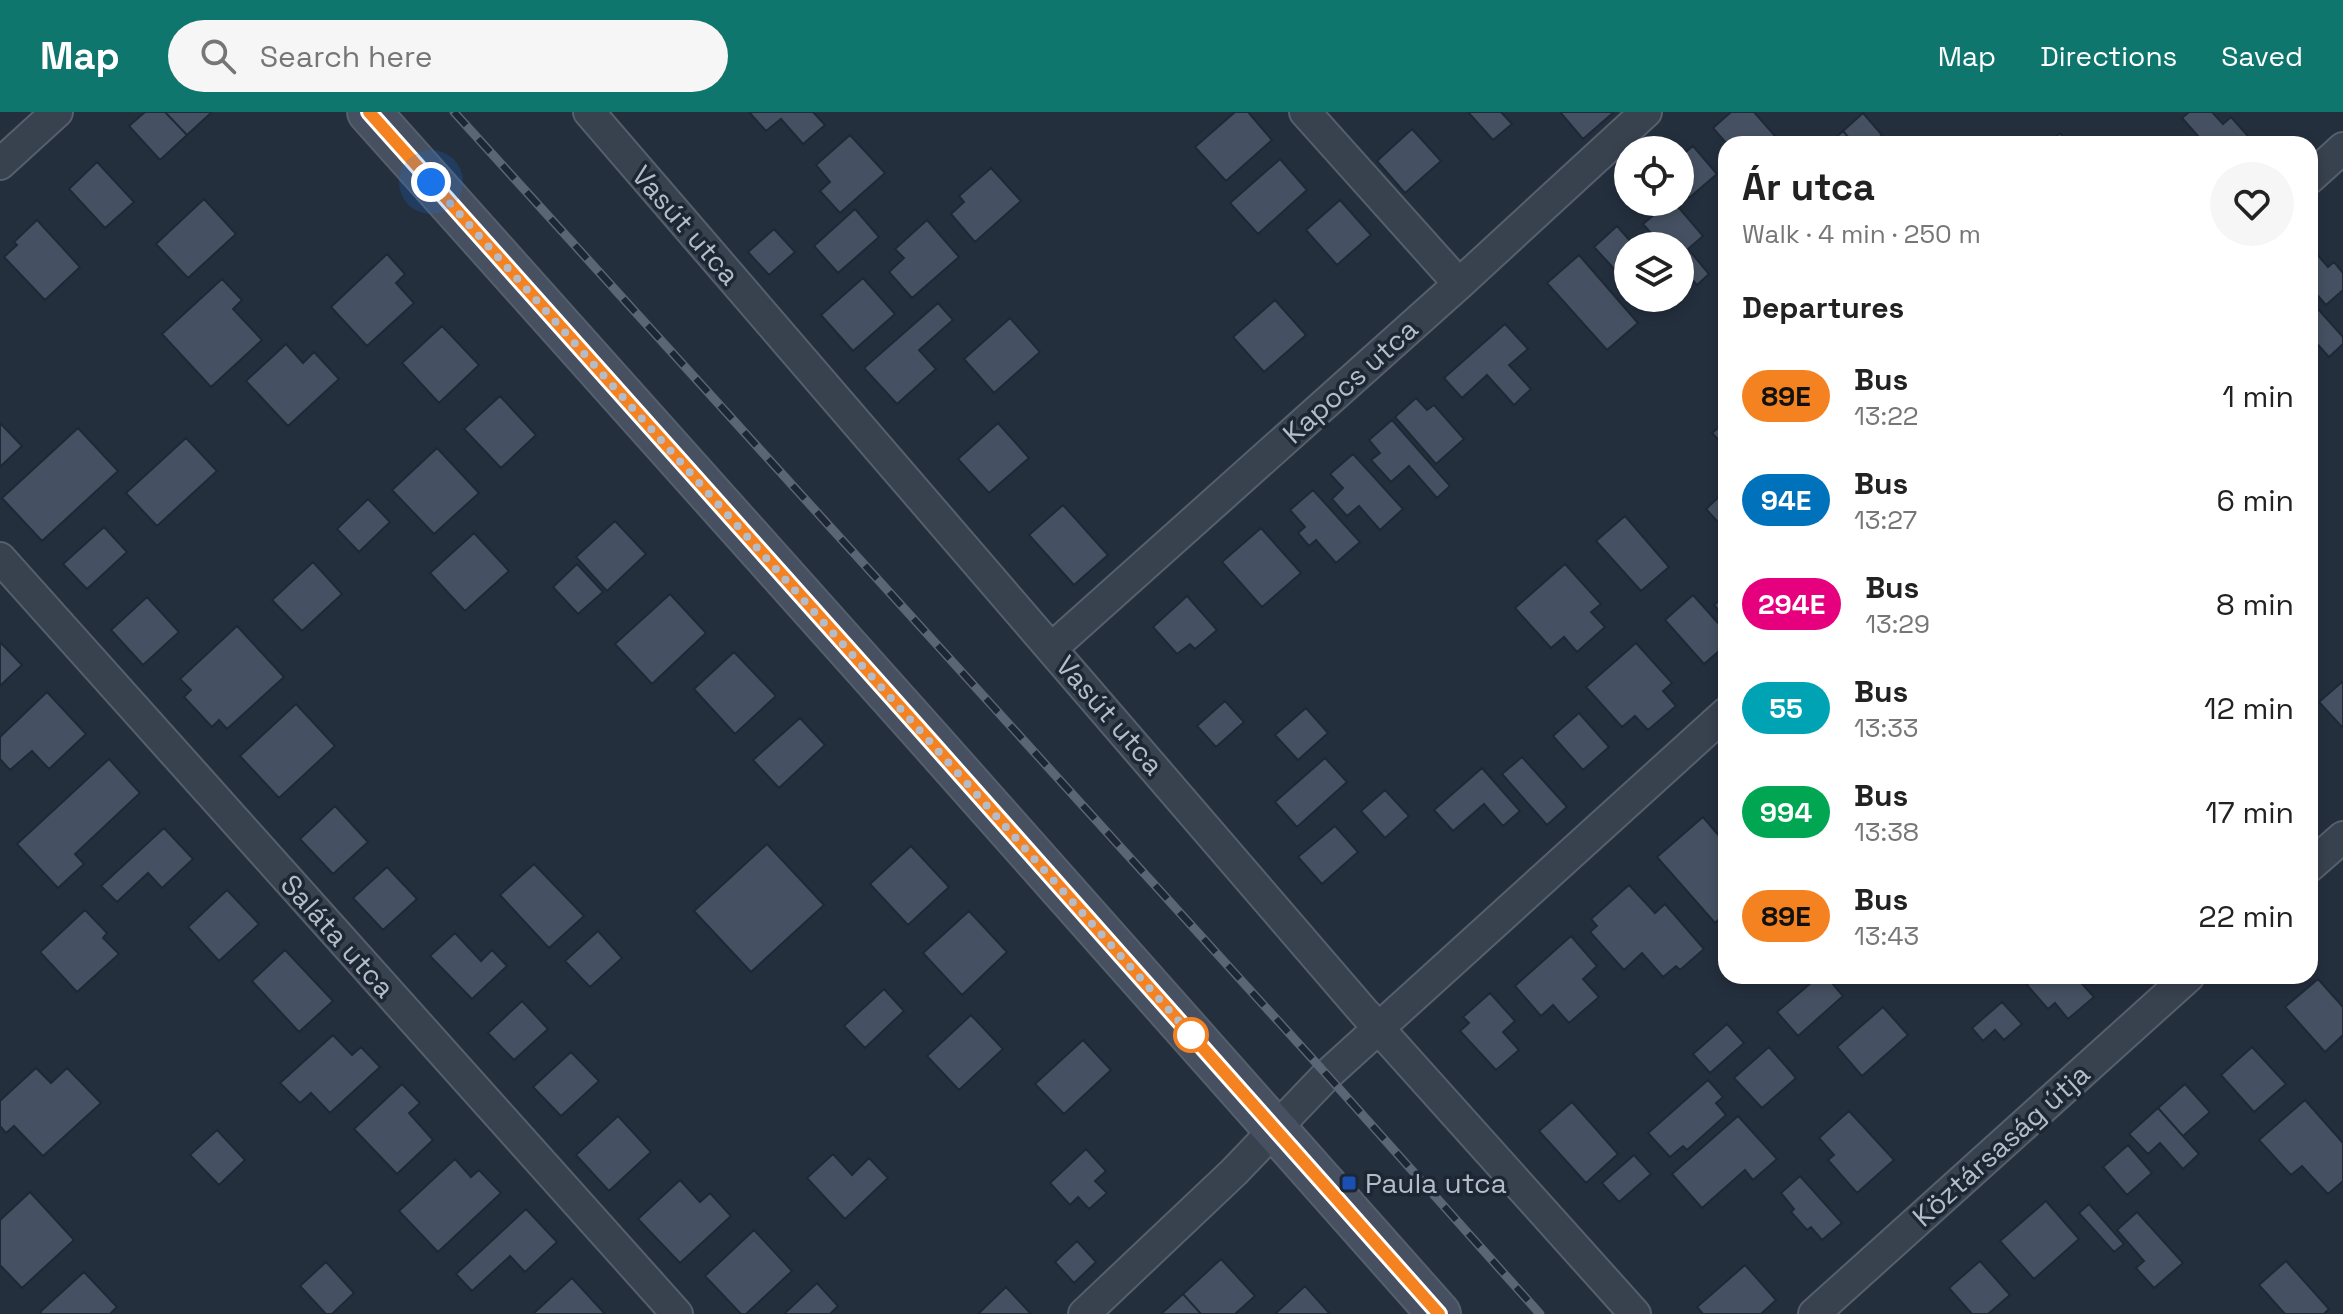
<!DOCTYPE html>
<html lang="en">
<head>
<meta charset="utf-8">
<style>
  :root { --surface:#fff; --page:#f6f6f6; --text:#222; --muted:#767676; --accent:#0f766e }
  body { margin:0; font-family:"Space Grotesk",sans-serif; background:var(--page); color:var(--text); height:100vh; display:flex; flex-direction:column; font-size:30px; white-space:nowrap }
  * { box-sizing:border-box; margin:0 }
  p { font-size:26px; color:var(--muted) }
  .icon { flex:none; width:44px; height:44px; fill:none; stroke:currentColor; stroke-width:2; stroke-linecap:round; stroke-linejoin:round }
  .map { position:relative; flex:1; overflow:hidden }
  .panel { position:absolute; left:1718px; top:24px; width:600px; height:848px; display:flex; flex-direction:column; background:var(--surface); border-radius:24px; box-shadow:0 4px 12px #0003 }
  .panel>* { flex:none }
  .badge { padding:0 16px; border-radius:26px; font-size:28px; line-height:52px }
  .controls { position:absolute; left:1614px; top:24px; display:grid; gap:16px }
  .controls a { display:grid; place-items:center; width:80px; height:80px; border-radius:50%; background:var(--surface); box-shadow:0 4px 12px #0003; font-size:40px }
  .you { position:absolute; width:40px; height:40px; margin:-20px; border:6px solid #fff; border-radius:50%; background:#1a73e8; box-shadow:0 0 0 12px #1a73e833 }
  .map>.badge { position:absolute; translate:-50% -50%; box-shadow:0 0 0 4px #fff }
  h2 { padding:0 24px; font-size:30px; line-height:72px }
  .round { display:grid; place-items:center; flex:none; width:84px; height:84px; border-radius:42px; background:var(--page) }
  .overview { display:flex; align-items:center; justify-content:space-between; height:136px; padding:0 24px }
  h1 { font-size:38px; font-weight:700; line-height:60px }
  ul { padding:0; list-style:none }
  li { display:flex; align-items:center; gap:24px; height:104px; padding:0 24px }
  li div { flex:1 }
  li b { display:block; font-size:30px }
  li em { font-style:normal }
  li .badge { min-width:88px; font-weight:700; text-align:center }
  header { display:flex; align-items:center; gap:48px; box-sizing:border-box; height:112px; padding:0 40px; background:var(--accent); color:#fff }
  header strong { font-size:38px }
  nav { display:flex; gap:44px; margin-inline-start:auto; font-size:28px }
  .search { width:560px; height:72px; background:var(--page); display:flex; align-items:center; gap:20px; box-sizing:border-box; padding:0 28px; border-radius:44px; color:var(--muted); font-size:30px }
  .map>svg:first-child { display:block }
  .building { fill:#455162; stroke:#1f2835; stroke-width:2 }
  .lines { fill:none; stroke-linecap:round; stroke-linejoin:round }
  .minor-casing { stroke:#565f6c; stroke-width:34 }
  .secondary-casing { stroke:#565f6c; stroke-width:46 }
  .minor { stroke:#38414e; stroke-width:30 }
  .secondary { stroke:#465061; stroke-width:42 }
  .rail-casing { stroke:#5a6575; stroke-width:9 }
  .rail { stroke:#1d2633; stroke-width:6; stroke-dasharray:18; stroke-linecap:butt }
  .line-casing { stroke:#fff; stroke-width:18 }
  .line { stroke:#f58220; stroke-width:12 }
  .walk { stroke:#b4bcc9; stroke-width:8; stroke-dasharray:0 14.4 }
  .stop-dot { fill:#fff; stroke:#f58220; stroke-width:4 }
  .transit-dot { fill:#1a4fb4; stroke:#1d2633; stroke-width:3 }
  .labels { text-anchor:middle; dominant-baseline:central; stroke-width:7; stroke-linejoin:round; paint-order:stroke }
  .street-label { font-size:28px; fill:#b4bcc9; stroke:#1d2633 }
  .poi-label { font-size:28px; fill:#b4bcc9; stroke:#1d2633; text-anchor:start }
</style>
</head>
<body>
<header>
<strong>Map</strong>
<div class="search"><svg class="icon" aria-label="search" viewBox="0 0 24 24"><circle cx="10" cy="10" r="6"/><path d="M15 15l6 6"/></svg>Search here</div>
<nav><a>Map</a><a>Directions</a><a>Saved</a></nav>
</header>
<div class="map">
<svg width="2343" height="1202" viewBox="0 0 2343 1202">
  <rect width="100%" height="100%" fill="#242f3e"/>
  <path class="building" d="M145 0H165L187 23 160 48 129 14Z
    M165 0H212L187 23Z
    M749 0H813L825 13 803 32 781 7 766 19Z
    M1235 0H1248L1272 28 1226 69 1195 35Z
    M1468 0H1501L1512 12 1493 28Z
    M1560 0H1614L1583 27Z
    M1731 0H1754L1782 32H1727L1713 16Z
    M2189 0H2212L2223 12 2231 5 2255 32H2205L2182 6Z
    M1863 1 1882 23 1871 32H1854L1843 19Z
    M1412 17 1441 49 1405 81 1377 49Z
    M1843 19 1854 32H1829Z
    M2060 21 2069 32H2048Z
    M850 23 885 61 840 101 820 79 830 70 816 53Z
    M1693 34 1717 62 1689 86 1680 76V45Z
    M1280 47 1307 78 1258 122 1230 91Z
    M97 50 134 90 105 116 69 77Z
    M991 56 1021 89 975 130 951 102 964 90 959 84Z
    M204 87 236 122 188 166 156 132Z
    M1340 88 1371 123 1337 153 1306 118Z
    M1669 90H1674L1703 124 1688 137 1709 162 1697 173 1680 154V134H1662L1643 112Z
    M855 97 879 125 838 161 814 134Z
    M37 108 80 155 45 188 4 145 17 133 14 130Z
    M927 108 959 145 912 186 889 160 904 146 895 137Z
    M1617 114 1631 130 1637 124 1646 134H1628V172L1594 135Z
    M774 117 795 140 769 163 748 140Z
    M2316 141 2328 155 2334 150 2343 161V178L2326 193 2310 175V147Z
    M387 142 405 162 396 171 414 191 367 234 331 195Z
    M1579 143 1638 211 1607 238 1547 171Z
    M863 166 895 202 853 239 821 203Z
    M222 167 242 188 233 197 262 228 211 275 162 222Z
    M1275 188 1306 223 1264 260 1233 225Z
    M2310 188 2343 225V232L2329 245 2310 224Z
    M938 191 953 208 919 238 936 257 897 292 864 256Z
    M1010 206 1040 240 994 281 964 247Z
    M1505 212 1528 237 1509 253 1531 277 1514 293 1487 263 1462 286 1444 266Z
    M442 214 479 253 439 291 402 251Z
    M286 232 303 251 314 240 339 267 288 314 246 269Z
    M500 284 536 323 501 356 464 317Z
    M1416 286 1427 298 1434 293 1464 327 1436 352 1395 305Z
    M1392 308 1450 374 1437 386 1409 354 1391 370 1371 348 1380 341 1369 328Z
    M1726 309V336L1712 321Z
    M0 311 22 334 0 355Z
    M998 311 1029 346 989 381 958 347Z
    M78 316 118 359 42 429 2 386Z
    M186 326 217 359 157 414 126 381Z
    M437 336 479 381 434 422 392 378Z
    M1353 342 1403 397 1380 418 1359 394 1347 404 1332 387 1343 376 1330 362Z
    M1313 378 1360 430 1336 451 1316 428 1309 434 1298 421 1305 415 1290 398Z
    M1726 378V419L1706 397Z
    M368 387 390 410 359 440 337 417Z
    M1063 393 1108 443 1074 473 1029 423Z
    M1625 404 1669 455 1641 479 1596 429Z
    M615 409 646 442 607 479 576 445Z
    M104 415 127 440 87 477 63 452Z
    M1261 416 1301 461 1262 495 1222 450Z
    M474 421 509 459 465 499 430 461Z
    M313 450 342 482 302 519 272 488Z
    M577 452 603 480 578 502 553 475Z
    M1565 452 1601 492 1591 500 1605 515 1577 540 1564 525 1551 536 1515 496Z
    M670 482 706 521 652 572 615 532Z
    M1726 482V507L1714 493Z
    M1693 483 1726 520V533L1704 552 1665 508Z
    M1187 484 1217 518 1195 537 1190 532 1177 542 1153 515Z
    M147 485 179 520 143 553 111 518Z
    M237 514 284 565 227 617 219 608 212 615 184 585 191 578 180 567Z
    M0 530 22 553 0 574Z
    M1636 531 1672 571 1663 579 1676 594 1648 618 1635 604 1622 615 1586 575Z
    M734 540 776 584 735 622 694 577Z
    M2342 570 2343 572V616L2319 590Z
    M47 580 86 622 49 657 32 639 10 658 0 647V625Z
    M1225 589 1244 610 1216 635 1197 614Z
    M296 592 335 634 279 686 240 644Z
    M1306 596 1328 621 1298 648 1275 623Z
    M1579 601 1609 635 1583 658 1553 624Z
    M800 606 825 633 779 676 753 648Z
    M1522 645 1567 695 1547 713 1502 662Z
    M1325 646 1347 670 1297 715 1275 690Z
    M109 647 140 681 75 742 84 752 58 776 17 732Z
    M1482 656 1520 699 1503 714 1484 692 1453 719 1434 698Z
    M1385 678 1409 704 1385 726 1361 699Z
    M335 694 368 730 333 762 300 727Z
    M1703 705 1726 732V801L1715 811 1657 745Z
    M1335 714 1358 740 1322 772 1298 745Z
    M164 716 193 747 162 776 148 761 117 790 101 774Z
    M767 732 824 793 751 860 694 799Z
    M911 734 949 775 908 813 870 772Z
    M534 752 584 804 549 836 500 783Z
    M387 755 417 787 383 818 353 786Z
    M1629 773 1655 801 1665 792 1704 837 1680 858 1676 854 1663 865 1642 841 1624 858 1590 820 1597 814 1591 807Z
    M227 778 259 812 219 849 188 815Z
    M85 798 107 821 103 826 119 842 77 880 40 840Z
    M969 799 1007 840 962 883 923 841Z
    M598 819 622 846 590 875 565 849Z
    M455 821 481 849 492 838 507 854 472 887 430 844Z
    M1571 824 1597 854 1583 867 1599 885 1569 911 1553 893 1541 904 1515 874Z
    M285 838 333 889 299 920 252 869Z
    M1819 864H1826L1843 884 1798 924 1777 900Z
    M2031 864H2075L2094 885 2068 907 2055 891 2048 897 2027 873 2033 867Z
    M2318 867 2343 895V923L2325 940 2285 895Z
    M884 877 904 899 865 936 844 914Z
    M1490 881 1515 909 1503 920 1519 938 1496 958 1460 919 1469 911 1463 905Z
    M522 889 548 917 514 948 488 921Z
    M2002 890 2022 912 2004 928 1995 918 1983 929 1972 916Z
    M1883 895 1908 923 1862 964 1837 935Z
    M971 903 1003 937 959 978 927 944Z
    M1727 912 1744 931 1710 961 1693 942Z
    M333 923 352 943 361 935 380 955 330 1001 311 981 300 991 280 971Z
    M1083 928 1111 958 1064 1002 1035 972Z
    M1769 935 1796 966 1762 996 1734 966Z
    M2252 935 2286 972 2254 1000 2221 963Z
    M571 940 599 969 561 1004 533 975Z
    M36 956 51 971 67 956 101 991 43 1044 14 1014 6 1021 0 1014V989Z
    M1708 968 1723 985 1716 991 1726 1003 1687 1038 1683 1034 1670 1045 1648 1021Z
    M402 972 420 991 409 1001 433 1028 397 1062 354 1017Z
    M2185 972 2210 1000 2183 1024 2158 996Z
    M2305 988 2343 1031V1069L2328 1082 2302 1054 2291 1063 2259 1028Z
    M1572 990 1618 1042 1586 1071 1539 1019Z
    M2158 996 2199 1042 2183 1057 2160 1031 2148 1042 2129 1022Z
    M1849 999 1894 1048 1857 1081 1828 1048 1834 1043 1819 1026Z
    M618 1004 651 1040 609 1079 576 1043Z
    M1738 1004 1777 1047 1753 1068 1745 1058 1702 1096 1672 1062Z
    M217 1018 245 1048 219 1073 190 1043Z
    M2128 1033 2152 1061 2127 1083 2103 1055Z
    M1086 1037 1106 1059 1095 1069 1107 1081 1089 1097 1078 1085 1070 1093 1050 1071Z
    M833 1042 852 1063 869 1046 888 1066 845 1107 807 1066Z
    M1634 1043 1651 1062 1619 1090 1602 1071Z
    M455 1047 471 1065 479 1058 501 1081 438 1140 399 1099Z
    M1800 1064 1842 1111 1822 1128 1811 1115 1807 1118 1791 1100 1794 1097 1781 1081Z
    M680 1068 700 1090 710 1081 731 1104 680 1151 638 1107Z
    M30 1080 74 1128 22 1176 0 1153V1108Z
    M2046 1089 2079 1127 2034 1167 2000 1129Z
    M2089 1092 2124 1132 2114 1140 2079 1101Z
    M526 1097 557 1130 525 1160 510 1144 472 1179 456 1162Z
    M2137 1100 2183 1151 2154 1176 2136 1156 2144 1149 2117 1118Z
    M754 1118 792 1159 746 1202H741L705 1164Z
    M1077 1129 1096 1150 1074 1171 1055 1150Z
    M1221 1147 1255 1184 1235 1202H1201L1183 1182Z
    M1980 1149 2010 1183 1988 1202H1972L1949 1176Z
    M2286 1149 2329 1197 2324 1202H2285L2259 1173Z
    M326 1150 354 1181 332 1202H326L300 1174Z
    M1745 1153 1776 1188 1761 1202H1703L1697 1195Z
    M84 1160 117 1195 110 1202H42L40 1200Z
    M572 1166 605 1202H533Z
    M817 1171 838 1194 830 1202H784Z
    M1305 1174 1330 1202H1275Z
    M1006 1175 1031 1202H978Z
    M1183 1182 1201 1202H1161Z"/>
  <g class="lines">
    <g class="minor-casing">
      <path id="minor" d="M589 0 1363 899 1635 1202
        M1305 0 1459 172
        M0 52 57 0
        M2310 66 2343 36
        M0 446 677 1202
        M1052 536 1459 172 1646 0
        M2310 754 2343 725
        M1084 1202 1234 1060 1327 963 1726 601
        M1814 1202 2189 864"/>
    </g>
    <g class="secondary-casing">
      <path id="secondary" d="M369 0 931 629 1439 1202"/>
    </g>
    <use href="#minor" class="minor"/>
    <use href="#secondary" class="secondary"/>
    <g class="rail-casing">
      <path id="rail" d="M454 0 1327 963 1540 1202"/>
    </g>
    <use href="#rail" class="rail"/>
  </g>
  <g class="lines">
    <g class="line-casing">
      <path id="line" d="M369 0 910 606 1439 1202"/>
    </g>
    <use href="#line" class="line"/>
    <path class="walk" d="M431 70 1200 933 1191 923"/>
  </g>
  <circle class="stop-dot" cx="1191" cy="923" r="16"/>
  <rect class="transit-dot" x="1341" y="1063" width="16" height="16" rx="4"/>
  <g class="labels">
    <g class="street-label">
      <text transform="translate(686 113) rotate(49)">Vasút utca</text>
      <text transform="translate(1350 269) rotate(-42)">Kapocs utca</text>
      <text transform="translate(1110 603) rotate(49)">Vasút utca</text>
      <text transform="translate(338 824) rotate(48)">Saláta utca</text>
      <text transform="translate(2001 1033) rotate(-42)">Köztársaság útja</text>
    </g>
    <g class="poi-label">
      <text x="1365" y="1071">Paula utca</text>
    </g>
  </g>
</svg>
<div class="controls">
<a><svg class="icon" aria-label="locate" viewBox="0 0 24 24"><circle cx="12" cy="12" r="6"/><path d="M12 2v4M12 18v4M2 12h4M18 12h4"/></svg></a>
<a><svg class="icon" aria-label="layers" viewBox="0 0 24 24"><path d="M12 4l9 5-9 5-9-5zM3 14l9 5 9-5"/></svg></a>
</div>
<div class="you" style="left:431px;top:70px"></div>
<section class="panel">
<div class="overview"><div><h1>Ár utca</h1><p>Walk · 4 min · 250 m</p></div><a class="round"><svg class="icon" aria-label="heart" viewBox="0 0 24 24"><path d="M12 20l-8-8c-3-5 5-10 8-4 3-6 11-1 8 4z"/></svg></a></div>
<h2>Departures</h2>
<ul>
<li><span class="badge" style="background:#f58220;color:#111">89E</span><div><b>Bus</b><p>13:22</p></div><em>1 min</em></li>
<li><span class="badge" style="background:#0072bc;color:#fff">94E</span><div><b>Bus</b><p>13:27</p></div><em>6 min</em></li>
<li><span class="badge" style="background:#e6007e;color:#fff">294E</span><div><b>Bus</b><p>13:29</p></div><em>8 min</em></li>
<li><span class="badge" style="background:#00a3b4;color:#fff">55</span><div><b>Bus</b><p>13:33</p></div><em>12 min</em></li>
<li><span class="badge" style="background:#00a651;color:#fff">994</span><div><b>Bus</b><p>13:38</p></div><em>17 min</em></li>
<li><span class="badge" style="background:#f58220;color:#111">89E</span><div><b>Bus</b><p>13:43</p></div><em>22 min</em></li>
</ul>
</section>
</div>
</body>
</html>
